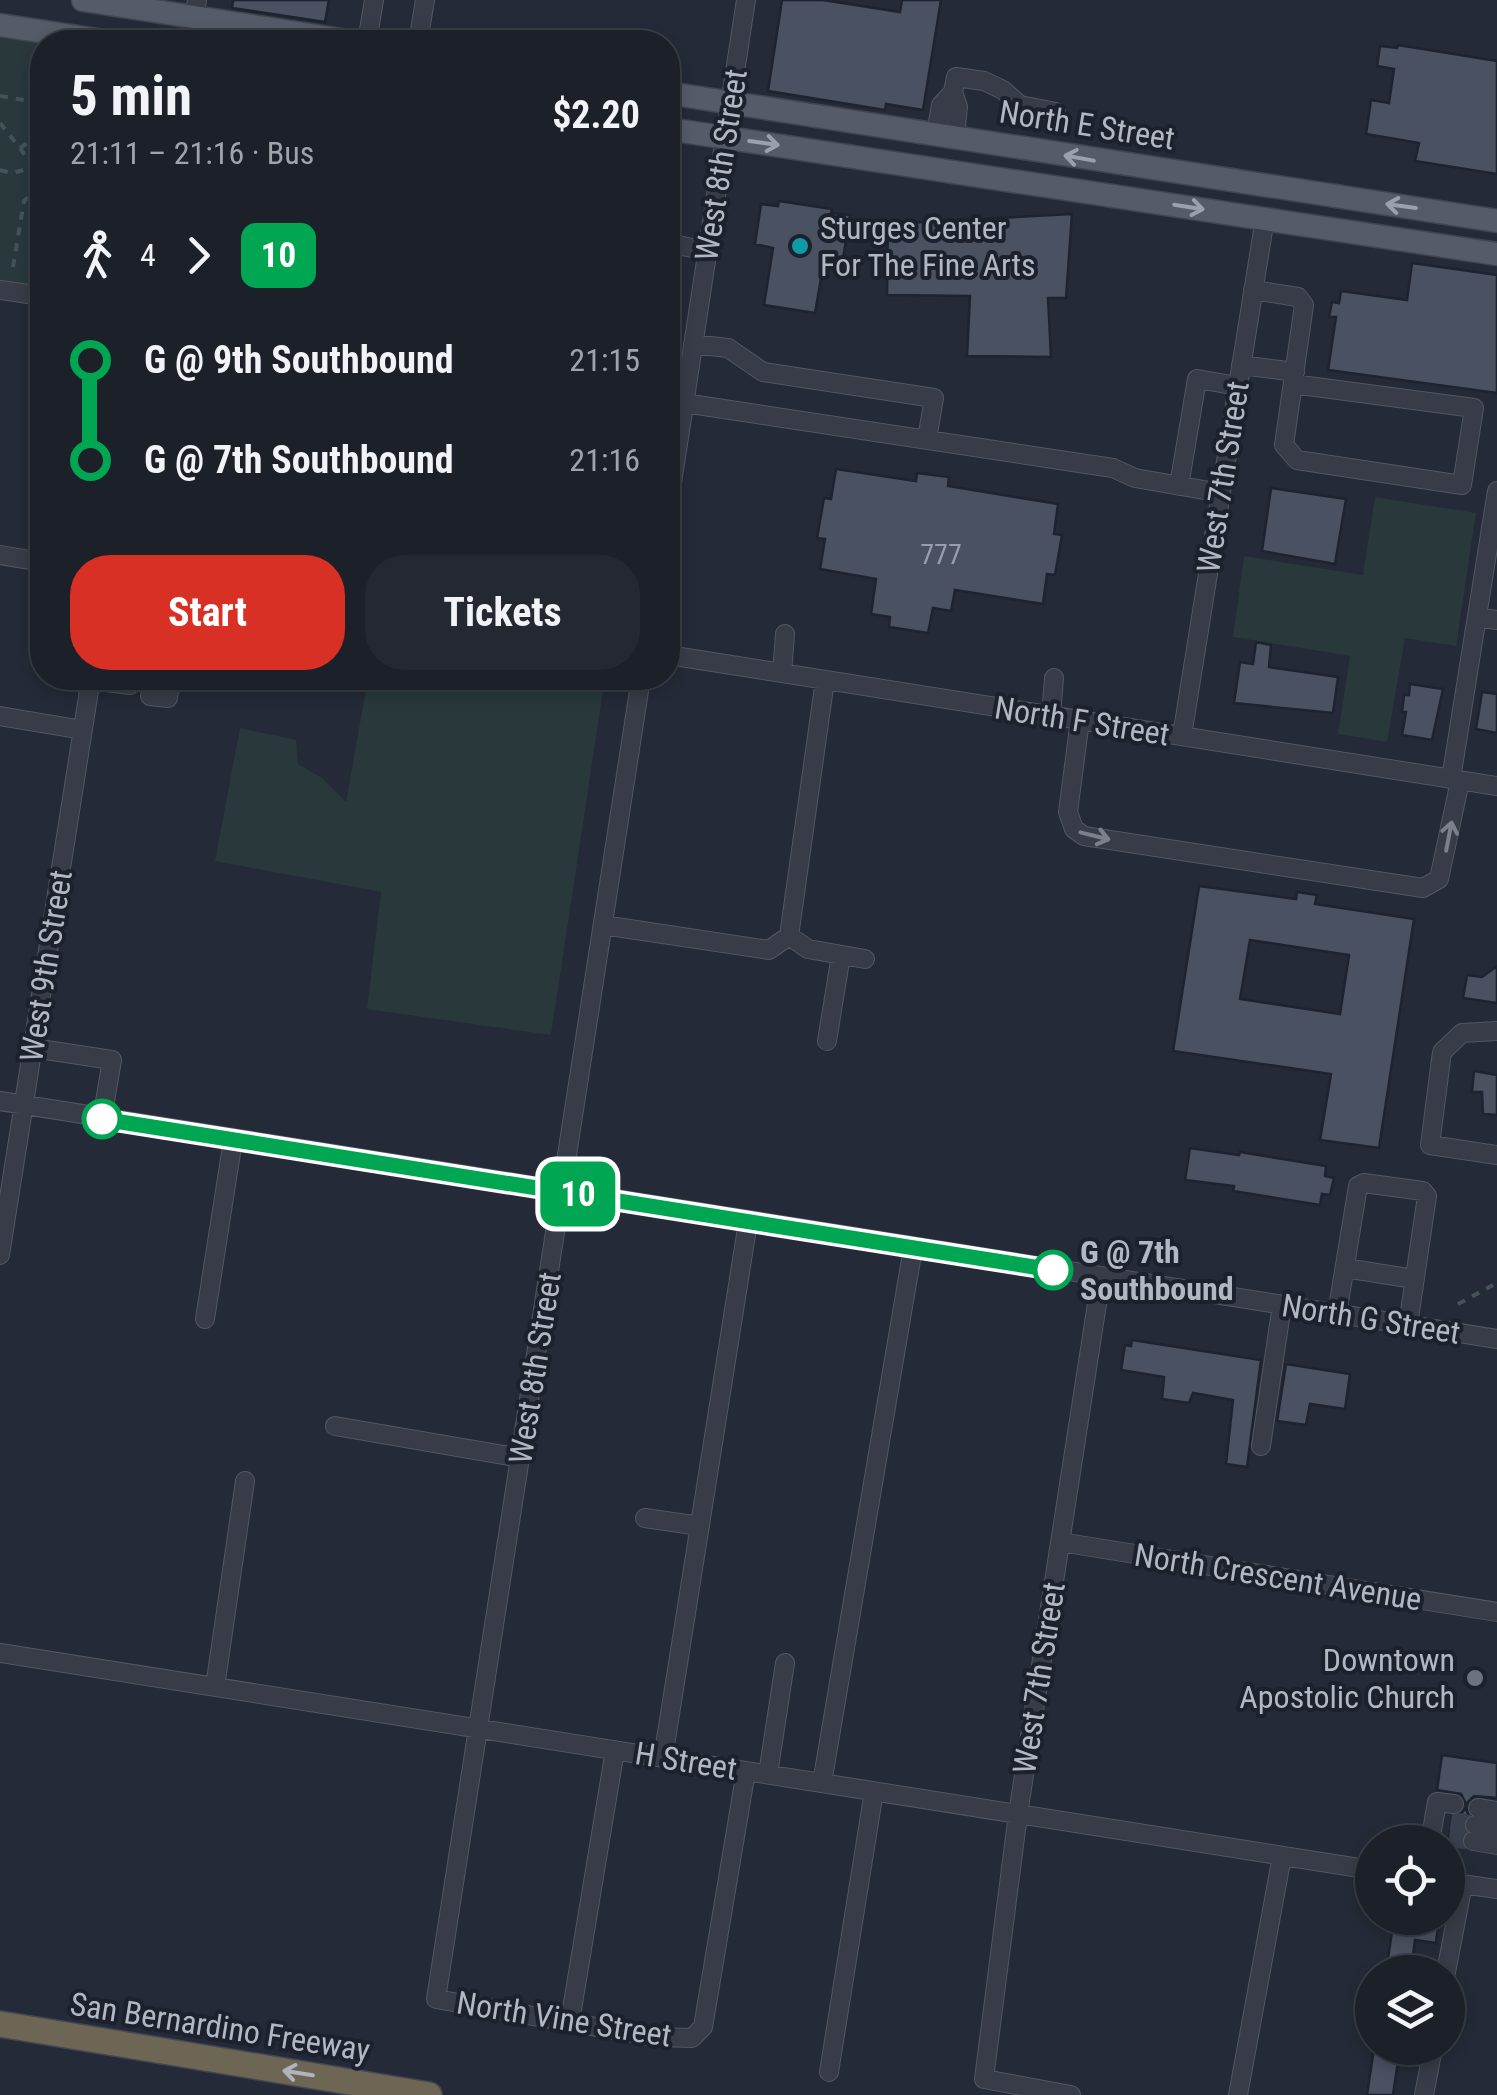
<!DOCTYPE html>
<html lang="en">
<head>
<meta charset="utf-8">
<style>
  :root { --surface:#1b2029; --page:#242831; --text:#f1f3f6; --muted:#a0a3a8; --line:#393e46; --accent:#d93025 }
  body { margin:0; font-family:"Roboto Condensed",sans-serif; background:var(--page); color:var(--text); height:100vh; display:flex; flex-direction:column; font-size:38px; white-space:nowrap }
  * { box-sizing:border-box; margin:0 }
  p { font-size:32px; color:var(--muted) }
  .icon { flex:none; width:55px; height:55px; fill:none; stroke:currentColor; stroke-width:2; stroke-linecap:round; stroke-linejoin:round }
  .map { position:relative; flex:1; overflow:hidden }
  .drawer { position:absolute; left:30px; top:30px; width:650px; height:660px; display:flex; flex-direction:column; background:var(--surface); border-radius:40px; box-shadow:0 5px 15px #0003,0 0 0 2px var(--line) }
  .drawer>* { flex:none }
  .badge { padding:0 20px; border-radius:15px; font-size:35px; line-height:65px }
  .tools { position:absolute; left:1355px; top:1825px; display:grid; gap:20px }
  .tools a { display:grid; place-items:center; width:110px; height:110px; border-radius:50%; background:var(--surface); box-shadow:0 5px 15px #0003,0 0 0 2px var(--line); font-size:50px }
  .map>.badge { position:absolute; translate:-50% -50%; box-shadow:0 0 0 5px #fff }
  .legs { display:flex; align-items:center; gap:15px; height:110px; padding:0 40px; font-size:32px }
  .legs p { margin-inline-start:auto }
  .head { display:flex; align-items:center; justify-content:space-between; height:170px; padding:0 40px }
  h1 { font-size:55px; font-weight:700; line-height:75px }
  .button { display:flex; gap:20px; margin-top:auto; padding:20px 40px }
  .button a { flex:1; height:115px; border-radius:40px; background:var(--accent); color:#fff; font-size:40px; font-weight:700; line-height:115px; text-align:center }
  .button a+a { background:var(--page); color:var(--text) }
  ul { padding:0 40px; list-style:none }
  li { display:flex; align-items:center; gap:35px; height:100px; font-size:38px }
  li i { display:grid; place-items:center; width:15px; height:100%; margin:0 12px; background:currentColor }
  li i::after { content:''; width:25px; height:25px; margin:-12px; border:8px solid; border-radius:50%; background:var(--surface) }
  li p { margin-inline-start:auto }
  li:first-child i { background:linear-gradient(#0000 50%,currentColor 0) }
  li:last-child i { background:linear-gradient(currentColor 50%,#0000 0) }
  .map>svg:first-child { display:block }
  .green { fill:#28383b }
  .building { fill:#4a5161; stroke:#1e232f; stroke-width:2.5; fill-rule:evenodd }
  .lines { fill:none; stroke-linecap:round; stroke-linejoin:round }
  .minor-tunnel { stroke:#393f4c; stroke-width:18; stroke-dasharray:18 9; stroke-linecap:butt }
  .minor-casing { stroke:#525763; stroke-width:20 }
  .major-casing { stroke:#404551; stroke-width:25 }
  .highway-casing { stroke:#424753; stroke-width:28 }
  .path { stroke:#455358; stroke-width:4; stroke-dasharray:8 8; stroke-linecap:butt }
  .minor { stroke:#373c48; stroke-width:18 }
  .major { stroke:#555b68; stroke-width:22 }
  .highway { stroke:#6d6655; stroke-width:25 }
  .oneway { stroke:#9ba0ad }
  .oneway2 { stroke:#7b808c }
  .oneway3 { stroke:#afb3be }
  .line-1-casing { stroke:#fff; stroke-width:22 }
  .line-1 { stroke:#00a651; stroke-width:15 }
  .culture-dot { fill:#0f9aa8; stroke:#1c212d; stroke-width:4 }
  .stop-1-dot { fill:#fff; stroke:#00a651; stroke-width:5 }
  .worship-dot { fill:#6b7280; stroke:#1c212d; stroke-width:4 }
  .labels { text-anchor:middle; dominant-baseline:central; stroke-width:8; stroke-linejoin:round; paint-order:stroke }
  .number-label { font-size:28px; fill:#989eab }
  .street-label { font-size:32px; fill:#b2b7c4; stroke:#1c212d }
  .poi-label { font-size:32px; fill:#b2b7c4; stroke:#1c212d; text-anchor:start }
  .stop-label { font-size:32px; font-weight:bold; fill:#b2b7c4; stroke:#1c212d; text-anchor:start }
</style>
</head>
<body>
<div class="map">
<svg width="1497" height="2095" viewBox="0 0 1497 2095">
  <rect width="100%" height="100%" fill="#242a37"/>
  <path class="green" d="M0 38 42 44V291L0 284Z
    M1375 497 1476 513 1456 646 1405 638 1387 742 1338 734 1350 656 1233 637 1244 556 1363 575Z
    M368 678H564L604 684 551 1035 367 1009 381 892 215 861 240 728 296 740 298 764 322 778 346 802Z"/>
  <path class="building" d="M233 0H329L325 22 232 8Z
    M782 0H823L900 12 902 0H941L923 110 886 104 885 110 768 91Z
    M1398 45 1497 61V174L1415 161 1419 143 1366 134 1371 100 1389 103 1394 69 1377 66 1380 46 1397 48Z
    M779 201 832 209 831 213 850 215 843 259 825 256 815 313 764 305 773 248 755 244 761 204 778 206Z
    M1072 214 1066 298H1048L1051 357 967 356 970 296 887 295 888 224Z
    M1412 263 1497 275V393L1328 370 1336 317H1329L1332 302 1339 303 1341 291 1407 300Z
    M836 469 916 481 917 473 949 477 948 486 1058 504 1054 534 1062 535 1055 575 1047 574 1043 604 955 590 951 611 933 608 928 633 889 627 890 617 871 614 876 579 820 569 825 539 817 538 824 498 831 499Z
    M1271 488 1346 499 1335 564 1262 551Z
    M1256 642 1271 645 1269 667 1338 677 1333 713 1234 703 1240 662 1253 664Z
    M1410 684 1443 689 1432 740 1402 735 1406 712H1402L1404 695H1409Z
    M1482 692 1497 694V733L1476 729Z
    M1199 886 1296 899 1297 892 1317 895 1315 904 1414 919 1379 1148 1320 1140 1331 1074 1173 1051ZM1250 940 1349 955 1340 1014 1240 999Z
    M1497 966V1003L1463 998 1467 975 1482 977Z
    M1474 1071 1497 1075V1115L1483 1114 1482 1092H1472Z
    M1190 1148 1239 1155 1240 1152 1326 1166 1325 1176 1334 1178 1330 1195 1322 1194 1320 1205 1233 1191 1234 1186 1185 1180Z
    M1132 1340 1261 1360 1247 1467 1226 1464 1233 1400 1193 1393 1189 1403 1162 1399 1164 1377 1121 1370 1125 1345 1131 1346Z
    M1286 1364 1350 1374 1345 1409 1310 1404 1306 1425 1277 1421Z
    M1442 1755 1497 1763V1798L1474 1796 1466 1804 1461 1794 1437 1790Z
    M1466 1808 1468 1815 1463 1822 1462 1847 1448 1845 1452 1816 1460 1815Z
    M1394 1918H1439L1436 1943 1415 1940 1411 1972H1386Z
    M1374 2048H1400L1393 2095H1367Z"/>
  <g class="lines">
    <path class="minor-tunnel" d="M137 678 153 680
      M1451 1821 1475 1825
      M1449 1838 1473 1841"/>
    <g class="minor-casing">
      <path id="minor" d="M190 42 197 0
        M367 42 374 0
        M418 42 425 0
        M953 92 956 77 984 81 1003 90 1020 105 1056 112
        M936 133 941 105 953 92 958 107 955 136
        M668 243 707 251
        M0 290 42 296
        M1253 290 1298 297 1304 305 1284 445 1297 460 1462 485 1474 408 1293 384
        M693 344 728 348 763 372 934 398 927 439
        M1241 365 1295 372
        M684 403 1086 464 1113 468 1135 478 1221 493
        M1179 486 1197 379 1238 386
        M668 509 746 0
        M0 555 42 562
        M1477 617 1497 620
        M668 655 1497 786
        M782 673 785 634
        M641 678 436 1999 654 2037 692 2038 703 2027 746 1771
        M91 680 130 685 131 678
        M150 696 168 698 171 678
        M0 716 83 730
        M1051 716 1054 678
        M1080 720 1068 812 1074 829 1084 836 1423 888 1439 879 1460 781
        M1182 736 1265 218
        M1451 779 1497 491
        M603 925 769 950 789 936
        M789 936 825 680
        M789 936 808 949 865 959
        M1497 1031 1462 1033 1442 1052 1430 1145 1497 1155
        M827 1041 841 955
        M33 1048 112 1060 102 1119
        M0 1101 1497 1339
        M0 1255 91 678
        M1345 1268 1414 1279
        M1337 1314 1358 1186 1364 1183 1423 1191 1427 1196 1408 1325
        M205 1319 233 1140
        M335 1426 521 1458
        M1261 1446 1282 1305
        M645 1518 700 1526
        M1060 1542 1497 1612
        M0 1653 1372 1870
        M215 1687 245 1481
        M663 1758 748 1222
        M768 1774 785 1663
        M822 1783 913 1248
        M1478 1808 1497 1811
        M1475 1825 1497 1828
        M1473 1841 1497 1845
        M1430 1842 1437 1802 1454 1804
        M1448 1882 1497 1889
        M1446 1972 1463 1884
        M570 2021 615 1750
        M829 2072 874 1791
        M1071 2095 984 2079 1018 1814 1101 1278
        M1238 2095 1282 1856
        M1424 2095 1433 2048"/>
    </g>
    <g class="major-casing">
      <path id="major" d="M83 0 355 42
        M0 25 111 42
        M668 93 1497 221
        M668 129 1497 254"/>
    </g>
    <g class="highway-casing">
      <path id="highway" d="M0 2024 429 2095"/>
    </g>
    <path class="path" d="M0 96 42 103
      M0 123 20 148 42 133
      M20 148 34 168
      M0 170 11 173 34 168 42 179
      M13 267 24 201 42 185
      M1458 1304 1497 1283"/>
    <use href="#minor" class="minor"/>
    <use href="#major" class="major"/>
    <use href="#highway" class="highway"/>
  </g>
  <defs><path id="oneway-shaft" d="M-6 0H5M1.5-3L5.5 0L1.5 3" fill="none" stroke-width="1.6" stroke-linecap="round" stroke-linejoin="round" transform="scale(2.5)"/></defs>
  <g class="oneway">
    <use href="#oneway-shaft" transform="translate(764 143) rotate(8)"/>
    <use href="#oneway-shaft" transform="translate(1079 158) rotate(-170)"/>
    <use href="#oneway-shaft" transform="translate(1401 206) rotate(-172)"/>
    <use href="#oneway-shaft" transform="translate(1189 207) rotate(9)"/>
  </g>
  <g class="oneway2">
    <use href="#oneway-shaft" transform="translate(1095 836) rotate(14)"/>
    <use href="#oneway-shaft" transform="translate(1449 836) rotate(-79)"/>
  </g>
  <use class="oneway3" href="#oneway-shaft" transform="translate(298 2073) rotate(-171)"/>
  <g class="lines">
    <g class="line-1-casing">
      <path id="line-1" d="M102 1119 1053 1270"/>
    </g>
    <use href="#line-1" class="line-1"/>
  </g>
  <circle class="culture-dot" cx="800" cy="246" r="10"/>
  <g class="stop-1-dot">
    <circle cx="102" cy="1119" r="18"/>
    <circle cx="1053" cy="1270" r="18"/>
  </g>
  <circle class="worship-dot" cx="1475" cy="1678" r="10"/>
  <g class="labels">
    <g class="number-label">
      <text x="941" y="554">777</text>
    </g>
    <g class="street-label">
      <text transform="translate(1087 125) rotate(9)">North E Street</text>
      <text transform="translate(721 165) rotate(-81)">West 8th Street</text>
      <text transform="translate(1223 477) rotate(-81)">West 7th Street</text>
      <text transform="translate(1082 721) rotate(9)">North F Street</text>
      <text transform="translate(46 966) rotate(-81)">West 9th Street</text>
      <text transform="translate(1371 1319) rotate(9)">North G Street</text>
      <text transform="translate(535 1368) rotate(-81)">West 8th Street</text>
      <text transform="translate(1278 1577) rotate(9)">North Crescent Avenue</text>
      <text transform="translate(1039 1678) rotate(-81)">West 7th Street</text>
      <text transform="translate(686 1761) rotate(9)">H Street</text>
      <text transform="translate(564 2019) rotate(9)">North Vine Street</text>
      <text transform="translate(220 2027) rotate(9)">San Bernardino Freeway</text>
    </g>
    <g class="poi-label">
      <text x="820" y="228">Sturges Center<tspan x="820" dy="37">For The Fine Arts</tspan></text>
      <text x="1455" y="1660" text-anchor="end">Downtown<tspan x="1455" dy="37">Apostolic Church</tspan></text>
    </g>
    <g class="stop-label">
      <text x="1080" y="1252">G @ 7th<tspan x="1080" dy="37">Southbound</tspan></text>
    </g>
  </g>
</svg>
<div class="tools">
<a><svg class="icon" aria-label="locate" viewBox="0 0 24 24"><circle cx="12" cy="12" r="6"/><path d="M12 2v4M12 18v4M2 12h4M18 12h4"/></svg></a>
<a><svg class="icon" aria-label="layers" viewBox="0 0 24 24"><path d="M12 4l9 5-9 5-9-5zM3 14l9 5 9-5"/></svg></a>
</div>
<b class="badge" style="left:578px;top:1194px;background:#00a651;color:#fff">10</b>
<section class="drawer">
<div class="head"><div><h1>5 min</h1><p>21:11 – 21:16 · Bus</p></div><b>$2.20</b></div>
<div class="legs"><svg class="icon" aria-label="walk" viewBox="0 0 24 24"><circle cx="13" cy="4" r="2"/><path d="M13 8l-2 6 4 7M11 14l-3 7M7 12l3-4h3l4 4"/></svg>4<svg class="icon" aria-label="forward" viewBox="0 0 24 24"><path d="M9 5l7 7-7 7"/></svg><b class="badge" style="background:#00a651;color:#fff">10</b></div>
<ul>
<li><i style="color:#00a651"></i><b>G @ 9th Southbound</b><p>21:15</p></li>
<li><i style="color:#00a651"></i><b>G @ 7th Southbound</b><p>21:16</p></li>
</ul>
<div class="button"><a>Start</a><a>Tickets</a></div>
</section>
</div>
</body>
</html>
